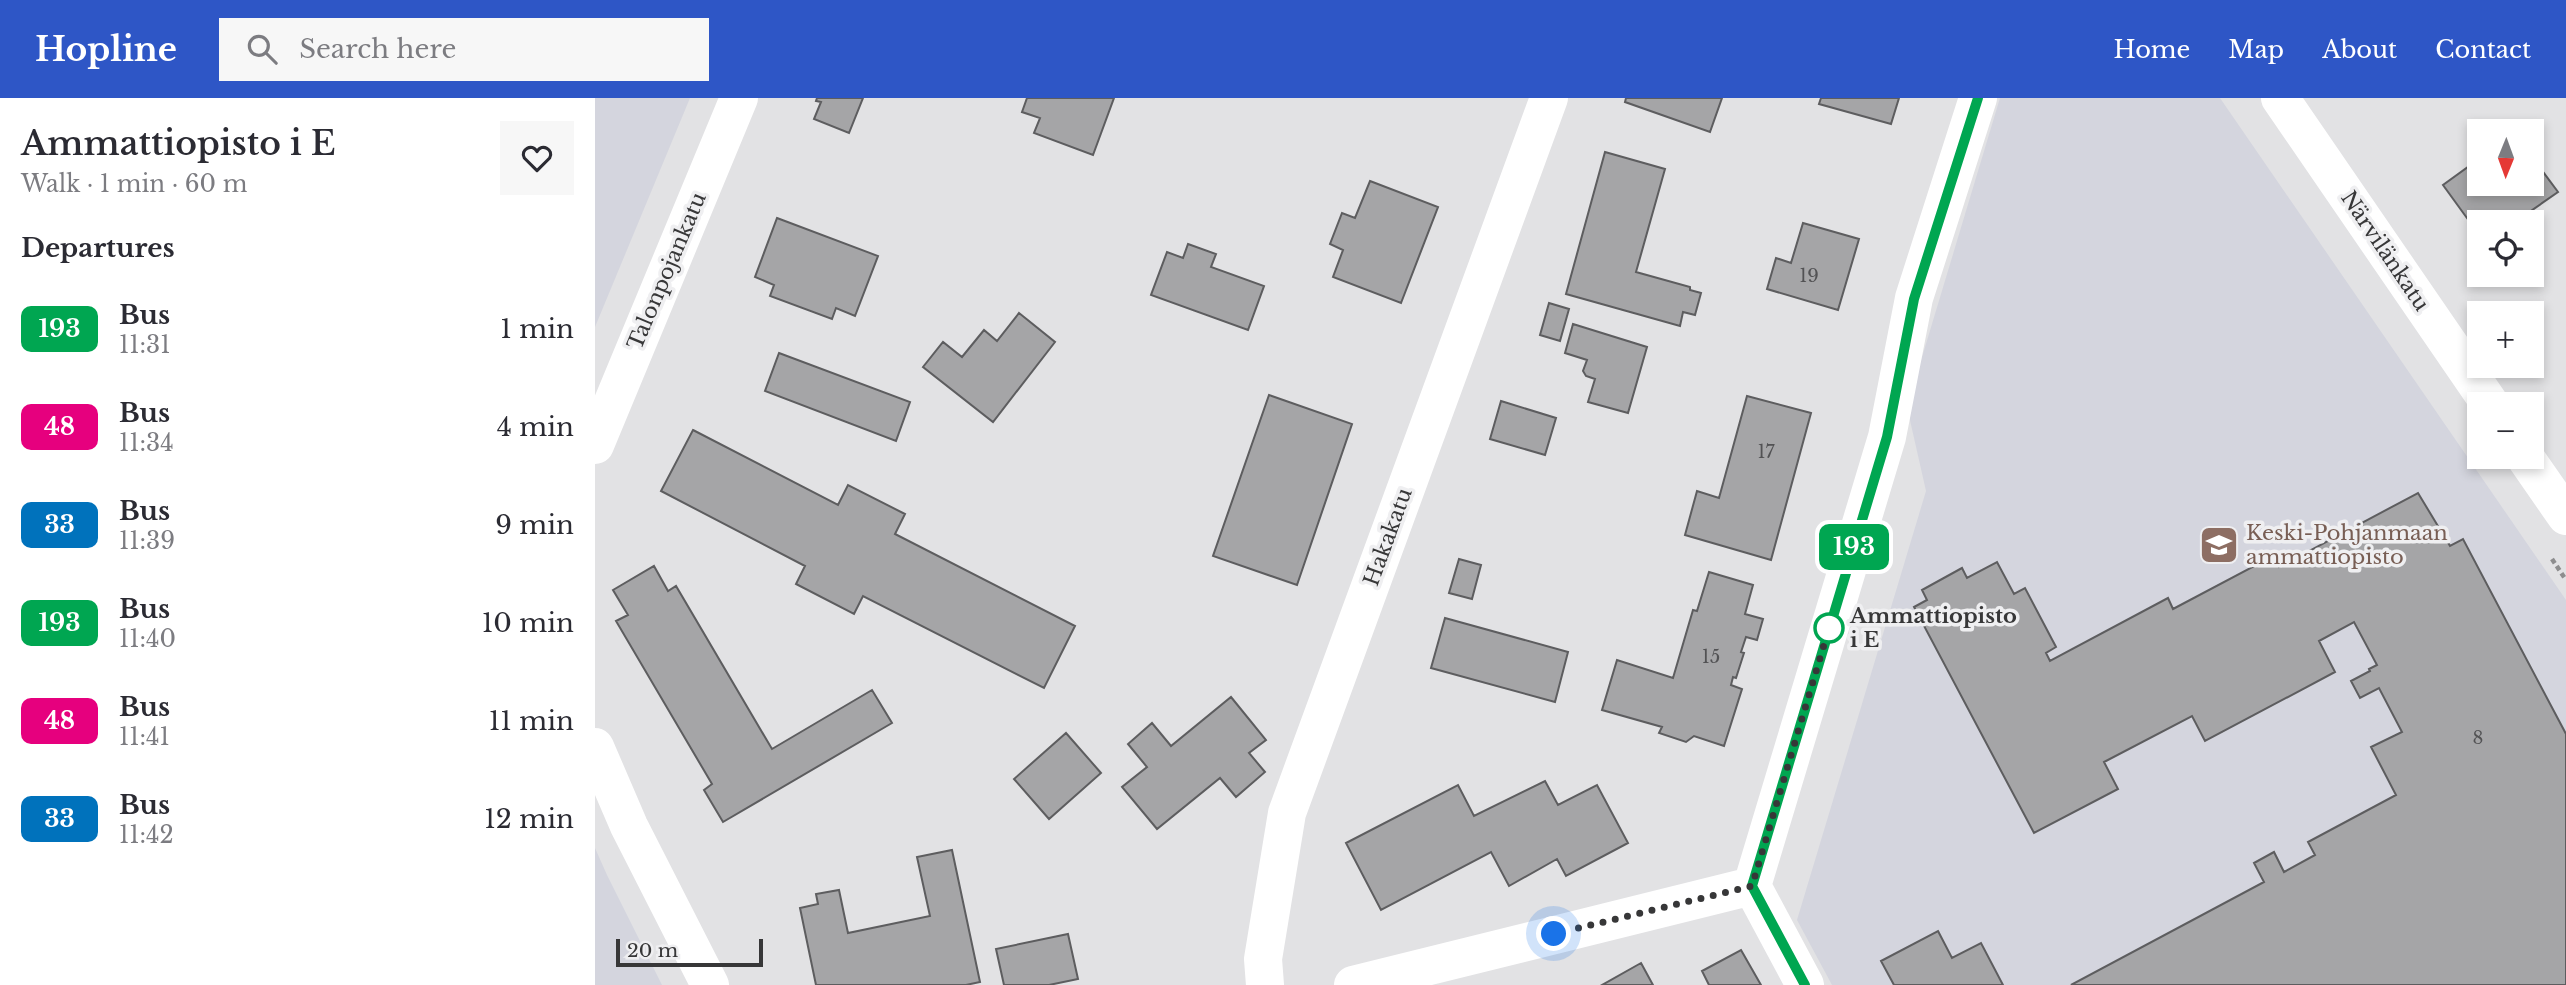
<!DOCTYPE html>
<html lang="en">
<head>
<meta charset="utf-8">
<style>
  :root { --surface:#fff; --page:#f7f7f7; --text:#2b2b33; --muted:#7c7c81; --accent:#2e56c6 }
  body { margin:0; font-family:"Libre Baskerville",serif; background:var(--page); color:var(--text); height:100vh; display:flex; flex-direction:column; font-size:26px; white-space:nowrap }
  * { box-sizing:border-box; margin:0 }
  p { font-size:23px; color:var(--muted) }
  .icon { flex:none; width:38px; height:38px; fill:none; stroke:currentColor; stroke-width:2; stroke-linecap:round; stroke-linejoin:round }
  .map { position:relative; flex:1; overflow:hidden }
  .drawer { display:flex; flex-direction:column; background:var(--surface); width:595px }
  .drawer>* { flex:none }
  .badge { padding:0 14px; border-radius:10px; font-size:24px; line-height:46px }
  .needle { width:46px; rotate:181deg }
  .controls { position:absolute; left:1872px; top:21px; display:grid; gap:14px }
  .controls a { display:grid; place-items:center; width:77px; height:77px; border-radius:0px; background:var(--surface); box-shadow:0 4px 10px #0003; font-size:35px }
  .scale { position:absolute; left:21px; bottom:18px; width:147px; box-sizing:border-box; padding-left:7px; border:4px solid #373738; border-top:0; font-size:19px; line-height:24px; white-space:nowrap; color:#373738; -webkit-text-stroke:5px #efeff1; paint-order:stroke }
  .you { position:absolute; width:35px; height:35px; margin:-18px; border:5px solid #fff; border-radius:50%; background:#1a73e8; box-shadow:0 0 0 10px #1a73e833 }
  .map>.badge { position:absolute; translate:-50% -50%; box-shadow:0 0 0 4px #fff }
  h2 { padding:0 21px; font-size:26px; line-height:63px }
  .round { display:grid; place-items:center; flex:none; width:74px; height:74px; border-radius:0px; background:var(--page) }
  .overview { display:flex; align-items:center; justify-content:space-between; height:119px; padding:0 21px }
  h1 { font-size:33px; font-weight:600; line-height:52px }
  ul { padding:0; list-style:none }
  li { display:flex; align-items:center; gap:21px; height:98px; padding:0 21px }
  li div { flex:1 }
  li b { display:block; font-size:26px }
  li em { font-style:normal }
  li .badge { min-width:77px; font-weight:700; text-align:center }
  header { display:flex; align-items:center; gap:42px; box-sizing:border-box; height:98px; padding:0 35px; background:var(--accent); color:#fff }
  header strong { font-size:33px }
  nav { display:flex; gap:38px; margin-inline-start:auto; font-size:24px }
  .search { width:490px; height:63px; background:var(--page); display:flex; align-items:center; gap:18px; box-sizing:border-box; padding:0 24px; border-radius:0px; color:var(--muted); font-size:26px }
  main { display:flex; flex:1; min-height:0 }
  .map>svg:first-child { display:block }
  .built { fill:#d4d5de }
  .building { fill:#a5a5a7; stroke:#5d5d5f; stroke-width:2 }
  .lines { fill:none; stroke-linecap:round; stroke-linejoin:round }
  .path { stroke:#8d8d8e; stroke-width:4.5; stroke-dasharray:5 3.5; stroke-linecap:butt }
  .street { stroke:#fff; stroke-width:38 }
  .secondary { stroke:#fff; stroke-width:38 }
  .line-casing { stroke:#fff; stroke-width:16 }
  .line { stroke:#00a651; stroke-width:10 }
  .walk { stroke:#373738; stroke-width:7; stroke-dasharray:0 12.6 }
  .stop-dot { fill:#fff; stroke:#00a651; stroke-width:3.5 }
  .labels { text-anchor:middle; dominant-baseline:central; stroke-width:7; stroke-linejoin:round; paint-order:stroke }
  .number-label { font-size:18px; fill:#525254 }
  .street-label { font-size:21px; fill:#373738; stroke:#efeff1 }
  .education-label { font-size:21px; fill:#785e54; stroke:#efeff1; text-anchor:start }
  .stop-label { font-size:21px; font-weight:bold; fill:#373738; stroke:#efeff1; text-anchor:start }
</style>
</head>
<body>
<header>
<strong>Hopline</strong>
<div class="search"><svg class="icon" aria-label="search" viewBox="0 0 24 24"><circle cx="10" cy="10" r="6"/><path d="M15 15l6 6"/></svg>Search here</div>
<nav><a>Home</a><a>Map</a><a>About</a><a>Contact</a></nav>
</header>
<main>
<section class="drawer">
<div class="overview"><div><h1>Ammattiopisto i E</h1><p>Walk · 1 min · 60 m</p></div><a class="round"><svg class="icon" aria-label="heart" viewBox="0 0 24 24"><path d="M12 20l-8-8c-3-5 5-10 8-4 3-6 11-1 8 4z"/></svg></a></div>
<h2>Departures</h2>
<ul>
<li><span class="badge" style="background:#00a651;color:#fff">193</span><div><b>Bus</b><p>11:31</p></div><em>1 min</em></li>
<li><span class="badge" style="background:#e6007e;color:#fff">48</span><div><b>Bus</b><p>11:34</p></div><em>4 min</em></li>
<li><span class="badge" style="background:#0072bc;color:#fff">33</span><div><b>Bus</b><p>11:39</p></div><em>9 min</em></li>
<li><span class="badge" style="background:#00a651;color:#fff">193</span><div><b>Bus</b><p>11:40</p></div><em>10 min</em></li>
<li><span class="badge" style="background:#e6007e;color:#fff">48</span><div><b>Bus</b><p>11:41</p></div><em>11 min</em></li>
<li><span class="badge" style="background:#0072bc;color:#fff">33</span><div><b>Bus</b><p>11:42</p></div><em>12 min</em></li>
</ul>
</section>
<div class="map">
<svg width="1971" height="887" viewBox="0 0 1971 887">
  <rect width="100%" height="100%" fill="#e2e2e4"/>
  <path class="built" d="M0 0H95L0 229Z
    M1405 0H1625L1971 502V887H1237L1202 822 1331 393 1312 309Z
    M0 750 12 777 67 887H0Z"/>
  <path class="building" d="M222 0H268L254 35 219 21 226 4 221 3Z
    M432 0H519L498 57 439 35 445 20 427 14Z
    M1031 0H1127L1115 34 1030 4Z
    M1226 0H1304L1296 26 1224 6Z
    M1010 54 1070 71 1041 174 1095 189V192L1106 195 1100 217 1088 214 1085 228 971 196Z
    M1937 59 1963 94 1920 124H1885V138L1848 87 1884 61 1885 86H1937Z
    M775 83 843 109 806 205 738 179 748 152 735 146 747 115 760 120Z
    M182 120 283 158 260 218 241 210 237 221 175 198 179 187 160 179Z
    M1208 125 1264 141 1243 212 1172 191 1181 160 1196 165Z
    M593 146 621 156 616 169 669 188 653 232 556 197 572 154 588 160Z
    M954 205 974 211 965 243 945 237Z
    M424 215 460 244 398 324 328 269 348 244 367 259 389 232 402 243Z
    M978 226 1052 249 1033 315 993 304 1000 281 991 278 988 273 992 262 970 255Z
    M184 255 315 304 301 343 170 293Z
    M674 297 757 326 702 487 618 458Z
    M1152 298 1216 315 1176 462 1090 437 1102 393 1124 400Z
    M906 303 961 320 950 357 895 341Z
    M98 332 243 407 253 387 310 416 300 436 480 528 449 590 268 498 259 516 201 486 210 468 66 393Z
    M1823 395 1855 448 1868 441 1971 636V887H1476L1669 784 1659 765 1679 754 1689 774 1720 757 1713 744 1801 697 1776 649 1807 634 1784 590 1765 600 1756 583 1775 573 1774 571 1782 567 1759 524 1724 543 1740 574 1610 643 1597 618 1509 664 1523 691 1439 735 1319 509 1332 502 1327 492 1367 470 1372 480 1402 464 1419 496 1430 490 1461 549 1451 555 1455 563 1573 500 1578 511 1678 458 1684 469Z
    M864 461 886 467 877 501 854 495Z
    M59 468 73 493 81 488 177 651 277 592 297 625 128 724 109 692 117 686 21 523 33 517 18 492Z
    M1114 474 1158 487 1150 516 1168 521 1162 542 1151 539 1146 554 1149 555 1141 580 1138 579 1136 587 1147 591 1129 648 1099 638 1091 644 1064 635 1067 629 1007 612 1022 562 1078 580 1098 512 1102 513Z
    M850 520 973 554 960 604 836 570Z
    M636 599 671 642 654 655 670 674 641 699 625 680 562 731 527 689 552 669 533 646 557 625 576 648Z
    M471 635 506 675 454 721 419 681Z
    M950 683 963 707 1002 687 1033 745 971 778 962 761 914 788 896 754 786 812 751 745 863 687 879 718Z
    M357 752 385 884 371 887H221L205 810 223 806 221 796 244 792 253 835 335 818 322 759Z
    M1343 833 1357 860 1386 845 1408 887H1299L1286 863Z
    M473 836 483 881 454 887H409L401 851Z
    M1146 852 1166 887H1114L1107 873Z
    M1046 865 1058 887H1007Z"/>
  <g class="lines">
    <path class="path" d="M1957 461 1971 482"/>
    <path class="street" d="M1685 0 1895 306
      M1930 359 1971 418
      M670 887 668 861 692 715 954 0
      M758 887 1157 788
      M1210 887 1157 788 1292 339 1319 200 1383 0"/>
    <path class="secondary" d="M0 347 144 0
      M0 649 34 728 115 887"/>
  </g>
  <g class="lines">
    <g class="line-casing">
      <path id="line" d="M1210 887 1157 788 1292 339 1319 201 1383 0"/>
    </g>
    <use href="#line" class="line"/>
    <path class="walk" d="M959 836 1157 788 1234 530"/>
  </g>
  <defs>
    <g id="school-square" transform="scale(2.0125)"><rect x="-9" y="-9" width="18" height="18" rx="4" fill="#8d6e63" stroke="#efeff1"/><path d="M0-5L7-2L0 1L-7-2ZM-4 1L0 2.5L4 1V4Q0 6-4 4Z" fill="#fff"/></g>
  </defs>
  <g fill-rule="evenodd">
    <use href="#school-square" x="1624" y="447"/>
  </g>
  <circle class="stop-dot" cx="1234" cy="530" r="14"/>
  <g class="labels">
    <g class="number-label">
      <text x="1214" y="178">19</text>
      <text x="1171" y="354">17</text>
      <text x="1116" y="559">15</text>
      <text x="1883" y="640">8</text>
    </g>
    <g class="street-label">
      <text transform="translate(1790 153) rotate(56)">Närvilänkatu</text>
      <text transform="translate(72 173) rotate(-67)">Talonpojankatu</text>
      <text transform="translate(793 439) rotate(-70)">Hakakatu</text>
    </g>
    <g class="education-label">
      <text x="1651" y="435">Keski-Pohjanmaan<tspan x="1651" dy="24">ammattiopisto</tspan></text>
    </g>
    <g class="stop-label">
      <text x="1255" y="518">Ammattiopisto<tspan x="1255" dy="24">i E</tspan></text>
    </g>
  </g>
</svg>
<div class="controls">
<a><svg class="needle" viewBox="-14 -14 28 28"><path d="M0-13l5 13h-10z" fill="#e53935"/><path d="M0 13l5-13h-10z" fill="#7c7c81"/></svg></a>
<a><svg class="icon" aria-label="locate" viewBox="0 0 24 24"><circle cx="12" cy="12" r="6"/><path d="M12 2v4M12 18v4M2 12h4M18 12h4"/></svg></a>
<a>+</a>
<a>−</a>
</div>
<div class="scale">20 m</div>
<div class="you" style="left:959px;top:836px"></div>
<b class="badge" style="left:1259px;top:449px;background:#00a651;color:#fff">193</b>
</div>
</main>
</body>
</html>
